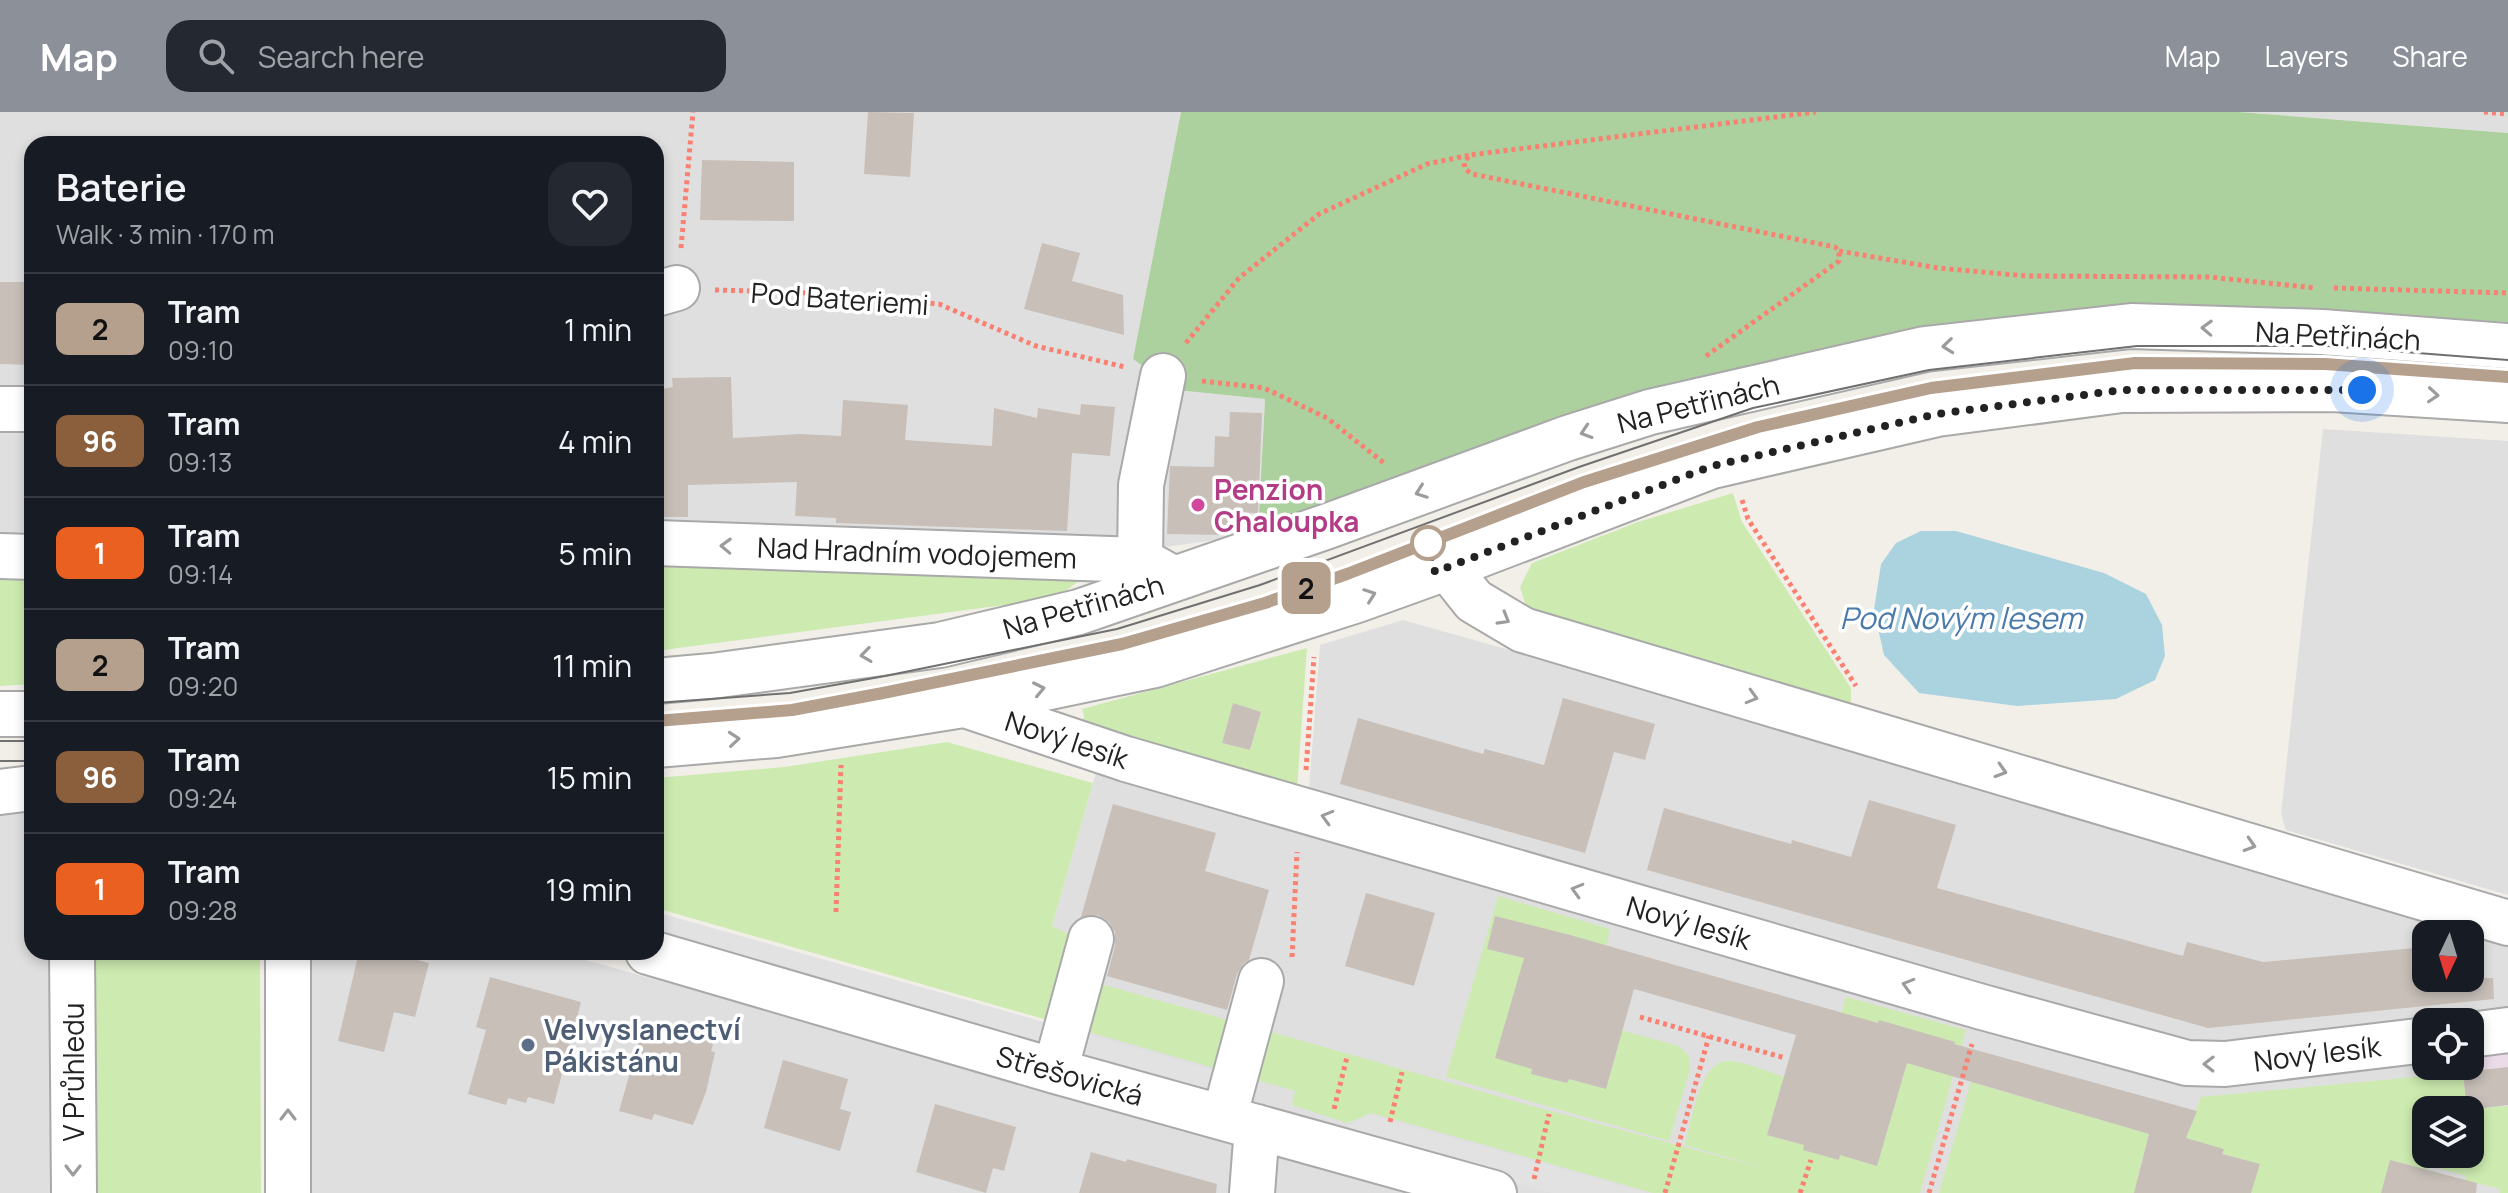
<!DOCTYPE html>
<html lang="en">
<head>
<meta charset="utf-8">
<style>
  :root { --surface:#171b24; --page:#242831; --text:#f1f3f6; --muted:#9ea1a6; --line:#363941; --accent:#8c9099 }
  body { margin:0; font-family:Manrope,sans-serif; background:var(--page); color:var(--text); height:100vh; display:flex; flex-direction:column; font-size:30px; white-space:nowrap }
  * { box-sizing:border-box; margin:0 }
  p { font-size:26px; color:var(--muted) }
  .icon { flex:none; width:44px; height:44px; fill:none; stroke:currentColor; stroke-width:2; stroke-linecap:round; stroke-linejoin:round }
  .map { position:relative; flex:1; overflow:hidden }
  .side { position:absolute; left:24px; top:24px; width:640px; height:824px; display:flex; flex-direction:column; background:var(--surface); border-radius:24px; box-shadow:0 4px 12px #0003 }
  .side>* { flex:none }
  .badge { padding:0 16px; border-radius:12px; font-size:28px; line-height:52px }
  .needle { width:52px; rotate:184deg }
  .fabs { position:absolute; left:2412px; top:808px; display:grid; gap:16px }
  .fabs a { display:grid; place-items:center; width:72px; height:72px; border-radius:16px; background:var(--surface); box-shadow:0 4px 12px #0003; font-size:40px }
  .you { position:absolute; width:40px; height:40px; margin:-20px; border:6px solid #fff; border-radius:50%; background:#1a73e8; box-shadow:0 0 0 12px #1a73e833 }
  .map>.badge { position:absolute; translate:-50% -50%; box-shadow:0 0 0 4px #fff }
  .round { display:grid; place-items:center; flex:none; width:84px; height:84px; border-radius:24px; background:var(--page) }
  .head { display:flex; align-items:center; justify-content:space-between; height:136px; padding:0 32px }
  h1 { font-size:38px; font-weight:600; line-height:60px }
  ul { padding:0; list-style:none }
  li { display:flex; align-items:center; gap:24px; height:112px; padding:0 32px; border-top:2px solid var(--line) }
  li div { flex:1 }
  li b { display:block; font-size:30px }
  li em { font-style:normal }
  li .badge { min-width:88px; font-weight:700; text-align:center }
  header { display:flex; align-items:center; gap:48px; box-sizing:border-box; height:112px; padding:0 40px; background:var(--accent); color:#fff }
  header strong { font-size:38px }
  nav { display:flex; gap:44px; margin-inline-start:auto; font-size:28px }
  .search { width:560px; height:72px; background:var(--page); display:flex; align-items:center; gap:20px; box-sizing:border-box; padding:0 28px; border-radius:24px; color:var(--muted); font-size:30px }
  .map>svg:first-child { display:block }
  .residential { fill:#e0dfdf; fill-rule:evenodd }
  .industrial { fill:#ebdbe8 }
  .grass { fill:#cdebb0; fill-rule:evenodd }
  .forest { fill:#add19e }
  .parking { fill:#e2e2e2 }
  .water { fill:#aad3df }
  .building { fill:#c7bfb8 }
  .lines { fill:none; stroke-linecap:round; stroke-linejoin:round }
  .minor-casing { stroke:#a9a9a9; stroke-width:48 }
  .path { stroke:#fa8072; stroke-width:5; stroke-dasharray:4 4; stroke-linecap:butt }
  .minor { stroke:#fff; stroke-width:44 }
  .tram { stroke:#707070; stroke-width:2 }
  .oneway { stroke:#9c9c9c }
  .line-casing { stroke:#fff; stroke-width:18 }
  .line { stroke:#b5a08e; stroke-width:12 }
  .walk { stroke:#222; stroke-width:8; stroke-dasharray:0 14.4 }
  .hotel-dot { fill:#d1479c; stroke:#fff; stroke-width:3 }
  .stop-dot { fill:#fff; stroke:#b5a08e; stroke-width:4 }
  .service-dot { fill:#5c6f8a; stroke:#fff; stroke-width:3 }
  .labels { text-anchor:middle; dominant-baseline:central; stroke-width:7; stroke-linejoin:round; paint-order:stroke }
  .street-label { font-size:28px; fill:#222; stroke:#fff }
  .hotel-label { font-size:28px; font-weight:bold; fill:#b23c85; stroke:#fff; text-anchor:start }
  .service-label { font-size:28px; font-weight:bold; fill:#4e5e75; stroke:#fff; text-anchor:start }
  .water-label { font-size:30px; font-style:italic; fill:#4a7aab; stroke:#fff }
</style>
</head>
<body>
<header>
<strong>Map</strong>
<div class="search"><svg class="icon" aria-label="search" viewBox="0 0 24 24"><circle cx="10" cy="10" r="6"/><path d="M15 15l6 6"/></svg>Search here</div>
<nav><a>Map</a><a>Layers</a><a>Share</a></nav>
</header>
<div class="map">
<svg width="2508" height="1081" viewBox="0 0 2508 1081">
  <rect width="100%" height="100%" fill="#f2efe9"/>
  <path class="residential" d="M0 0H1181L1133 247 1176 278 1265 287 1258 422 1151 437 656 411V32H32V427H0Z
    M2239 0H2508V21Z
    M2323 317 2508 329V783L2286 718 2281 702Z
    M1403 508 2508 820V1081H303L301 840H557L1042 976 1069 863 1052 814 1097 657 1306 717 1320 533ZM2426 822H2470V866H2426ZM2426 910H2470V954H2426ZM2426 998H2470V1042H2426Z
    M32 676V840H72L74 1081H0V680Z"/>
  <path class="industrial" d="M2508 931V994L2467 998 2462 954H2470V935Z"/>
  <path class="grass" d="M1733 381 1742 410 1851 576V599L1530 507 1520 475 1532 451 1638 410Z
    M656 449 979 460 1080 468 1057 486 656 539Z
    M32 461V572L0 574V462Z
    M1307 536 1297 677 1081 616 1084 604 1082 597ZM1233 592 1261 600 1250 638 1222 631Z
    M947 630 1093 671 1052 814 1079 827 1069 863 1543 997 1778 1060 1685 1033C1691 1011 1700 947 1729 949 1744 949 1774 962 1790 967L1779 981 1767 1023 1804 1033V1038L1839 1048 1840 1043 1877 1054 1907 951 1945 962 1834 928 1846 885 1966 918 1920 1081H1653L1372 1001 1347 1011 1292 993 1295 979 656 796V666L784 655Z
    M1498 784 1610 817 1606 834 1495 804 1487 837 1524 846 1531 962 1567 971 1569 967 1606 977 1618 936 1616 917 1679 934 1689 944 1690 957 1669 1029 1446 965Z
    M90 840H260L261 1081H92Z
    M2436 954H2462L2467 997 2508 994V1081H2500V1077L2465 1068 2466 1064 2430 1054 2428 1058 2391 1048 2381 1081H2251L2259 1052 2222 1042 2223 1037 2186 1026 2201 985 2436 963ZM2426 998H2470V1042H2426Z
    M1971 970 2149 1022 2138 1063 2144 1066 2140 1081H1939Z"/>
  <path class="forest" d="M1181 0H2239L2508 21V210L2251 194 1921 221 1258 422 1265 287 1176 278 1133 247Z"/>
  <path class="parking" d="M1170 304 1166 422H1153Z
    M656 800 1210 957 1231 946 1218 986 656 826Z
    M1368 1002 1647 1081H1553L1363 1028 1347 1015Z"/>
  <path class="water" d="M1921 419H1956L2104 461 2146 482 2162 513 2165 544 2155 568 2116 587 2017 594 1919 581 1884 543 1874 498 1881 452 1896 431Z"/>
  <path class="building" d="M868 0 914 1 910 65 864 62Z
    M702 48 794 50V109L700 108Z
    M1042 131 1080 141 1072 169 1123 183 1124 223 1024 197Z
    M0 170H32V253L0 252Z
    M731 265 733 326 800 322 841 324 843 288 908 293 905 328 992 334 994 296 1037 306 1038 296 1080 303 1081 292 1115 295 1110 344 1072 341 1067 419 836 411V406L795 404 797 370 688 373V405H656V278L673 275 672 266Z
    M1230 300 1262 301 1258 401 1229 400V422L1225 423 1167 422 1170 354 1214 355 1215 324 1229 325Z
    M1563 586 1655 612 1645 648 1614 640 1585 741 1340 672 1358 606 1483 642 1485 637 1544 653Z
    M1233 591 1261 600 1250 638 1222 631Z
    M1869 688 1956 713 1937 776 2183 844 2187 830 2263 850 2426 835V866H2493L2494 887 2208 916 1647 758 1664 696 1791 732 1792 728 1851 745Z
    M1113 692 1216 721 1205 759 1269 778 1249 848 1243 852 1237 862 1227 898 1107 864 1115 834V820L1109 810 1098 803 1081 805Z
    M1366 781 1435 801 1414 874 1345 854Z
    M1495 804 1570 823 1878 911 1879 908 1955 930 1954 932 2197 999 2186 1026 2224 1037 2222 1042 2260 1052 2251 1081H2134L2149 1022 1907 951 1877 1054 1840 1043 1839 1048 1803 1038 1804 1033 1767 1023 1796 923 1634 877 1606 977 1569 967 1567 971 1531 962 1532 957 1495 946 1524 846 1487 837Z
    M359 840H387L429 851 415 905 394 900 384 940 338 929Z
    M490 865 581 890 554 992 528 985 526 991 508 986 506 993 468 982 486 918 476 915Z
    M648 910 714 929 711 939 715 940 706 980 693 1013 654 1002 652 1008 619 999 642 919 645 920Z
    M783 948 848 967 840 997 851 1000 840 1039 764 1016Z
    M2508 955V993L2467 998 2463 960Z
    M935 992 1016 1015 1004 1059 993 1056 986 1081 916 1060Z
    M1091 1040 1126 1050 1127 1047 1217 1072 1216 1081H1079Z
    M2390 1048 2477 1071 2476 1081H2381Z"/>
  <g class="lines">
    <g class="minor-casing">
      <path id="minor" d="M656 182 677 176
        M0 297H32
        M656 431 1140 448 1174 467
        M0 444 32 445
        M1140 448 1141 373 1163 264
        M1447 455 1474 489 1523 518 2508 811
        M656 569 712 564 940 533 1079 500 1328 414 1568 326 1650 300 1925 237 2131 214 2322 220 2508 234
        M965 593 1126 647 1982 895 2187 951 2225 952 2426 928
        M0 602H32
        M656 633 776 623 963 593 1155 553 1357 488 1435 460 1712 354 1937 302 2122 278 2332 277 2508 288
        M0 680 32 676
        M72 840 74 1081
        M288 840V1081
        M648 840 1055 959 1494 1081
        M2470 923 2508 918
        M1055 959 1091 827
        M1224 1006 1261 869
        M1252 1081 1257 1015"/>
    </g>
    <path class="path" d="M2484 0 2508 2
      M681 136 693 0
      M1839 139 1938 156 2027 164 2209 165 2316 176
      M2334 176 2508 181
      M715 178 794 180 939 192 1036 234 1125 255
      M1186 231 1239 166 1319 102 1427 52 1470 43
      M1706 244 1839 149V139L1835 135 1472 62 1465 57 1464 50 1470 43 1816 0
      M1202 269 1264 276 1327 306 1384 351
      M1742 388 1748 407 1856 574
      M1306 658 1314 545
      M836 800 841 653
      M1292 845 1297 740
      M1640 905 1785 946
      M1334 997 1347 945
      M1390 1010 1402 960
      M1534 1067 1549 1002
      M1665 1081 1709 924
      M1800 1081 1811 1048
      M1929 1081 1972 932"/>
    <use href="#minor" class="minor"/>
    <path class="tram" d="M656 591 790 581 885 564 1117 517 1260 473 1579 355 1753 296 1929 258 2137 234H2327L2508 248
      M656 609 792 598 883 581 1122 532 1265 491 1347 462 1584 370 1758 315 1931 276 2135 251 2325 252 2508 265
      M0 629H32
      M0 649H32"/>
  </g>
  <defs><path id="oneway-chevron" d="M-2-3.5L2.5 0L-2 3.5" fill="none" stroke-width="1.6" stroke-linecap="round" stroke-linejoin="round" transform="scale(2)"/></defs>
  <g class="oneway">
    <use href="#oneway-chevron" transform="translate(2207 216) rotate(-178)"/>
    <use href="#oneway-chevron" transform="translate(1948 234) rotate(174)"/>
    <use href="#oneway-chevron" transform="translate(2433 283) rotate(4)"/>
    <use href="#oneway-chevron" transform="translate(1586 320) rotate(162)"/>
    <use href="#oneway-chevron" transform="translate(1421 380) rotate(160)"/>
    <use href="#oneway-chevron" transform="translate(726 434) rotate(-178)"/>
    <use href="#oneway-chevron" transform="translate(1370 483) rotate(-20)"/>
    <use href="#oneway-chevron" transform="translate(1504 507) rotate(30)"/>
    <use href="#oneway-chevron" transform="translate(866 543) rotate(172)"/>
    <use href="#oneway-chevron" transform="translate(1039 577) rotate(-12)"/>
    <use href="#oneway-chevron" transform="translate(1752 585) rotate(16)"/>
    <use href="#oneway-chevron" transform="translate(734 627) rotate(-5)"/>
    <use href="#oneway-chevron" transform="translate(2001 659) rotate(17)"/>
    <use href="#oneway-chevron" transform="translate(1327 705) rotate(-164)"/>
    <use href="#oneway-chevron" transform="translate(2250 733) rotate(17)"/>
    <use href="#oneway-chevron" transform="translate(1577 778) rotate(-164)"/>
    <use href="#oneway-chevron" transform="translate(1908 873) rotate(-164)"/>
    <use href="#oneway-chevron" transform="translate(2209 952) rotate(-179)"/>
    <use href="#oneway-chevron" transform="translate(288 1003) rotate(-90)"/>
    <use href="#oneway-chevron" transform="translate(73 1058) rotate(90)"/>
  </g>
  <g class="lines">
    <g class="line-casing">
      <path id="line" d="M656 609 792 598 883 581 1122 532 1265 491 1347 462 1584 370 1758 315 1931 276 2135 251 2325 252 2508 265"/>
    </g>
    <use href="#line" class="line"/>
    <path class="walk" d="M1428 431 1435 460 1712 354 1937 302 2122 278H2362"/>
  </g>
  <circle class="hotel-dot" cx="1198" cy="393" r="8"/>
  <circle class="stop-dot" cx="1428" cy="431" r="16"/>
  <circle class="service-dot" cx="528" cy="933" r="8"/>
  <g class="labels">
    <g class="street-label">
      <text transform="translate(840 186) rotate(4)">Pod Bateriemi</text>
      <text transform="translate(2338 223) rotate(3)">Na Petřinách</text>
      <text transform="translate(1698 291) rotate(-14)">Na Petřinách</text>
      <text transform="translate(917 440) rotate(2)">Nad Hradním vodojemem</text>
      <text transform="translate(1083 494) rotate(-16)">Na Petřinách</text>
      <text transform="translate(1067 627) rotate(18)">Nový lesík</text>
      <text transform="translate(1689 810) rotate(16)">Nový lesík</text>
      <text transform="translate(2317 941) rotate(-7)">Nový lesík</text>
      <text transform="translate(73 960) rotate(-90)">V Průhledu</text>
      <text transform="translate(1070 963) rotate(16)">Střešovická</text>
    </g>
    <g class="hotel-label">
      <text x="1214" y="377">Penzion<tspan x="1214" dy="32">Chaloupka</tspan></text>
    </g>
    <g class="service-label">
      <text x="544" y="917">Velvyslanectví<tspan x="544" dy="32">Pákistánu</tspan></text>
    </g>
    <g class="water-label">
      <text x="1961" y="505">Pod Novým lesem</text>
    </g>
  </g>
</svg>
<div class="fabs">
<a><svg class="needle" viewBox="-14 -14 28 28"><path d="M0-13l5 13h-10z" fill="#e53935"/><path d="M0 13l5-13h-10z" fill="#9ea1a6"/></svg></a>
<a><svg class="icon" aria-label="locate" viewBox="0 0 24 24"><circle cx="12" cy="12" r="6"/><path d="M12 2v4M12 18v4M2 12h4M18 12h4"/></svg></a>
<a><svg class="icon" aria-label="layers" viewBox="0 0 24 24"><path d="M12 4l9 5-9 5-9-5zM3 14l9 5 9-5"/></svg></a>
</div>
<div class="you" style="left:2362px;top:278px"></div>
<b class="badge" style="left:1306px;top:476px;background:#b5a08e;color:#111">2</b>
<section class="side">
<div class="head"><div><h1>Baterie</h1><p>Walk · 3 min · 170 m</p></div><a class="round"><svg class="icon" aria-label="heart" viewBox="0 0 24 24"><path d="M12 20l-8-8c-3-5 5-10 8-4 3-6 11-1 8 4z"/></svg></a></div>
<ul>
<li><span class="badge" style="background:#b5a08e;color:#111">2</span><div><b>Tram</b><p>09:10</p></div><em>1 min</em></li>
<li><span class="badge" style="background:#8b5e3c;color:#fff">96</span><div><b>Tram</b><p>09:13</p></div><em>4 min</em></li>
<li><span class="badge" style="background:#e96020;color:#fff">1</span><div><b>Tram</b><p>09:14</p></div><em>5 min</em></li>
<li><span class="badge" style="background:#b5a08e;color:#111">2</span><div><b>Tram</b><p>09:20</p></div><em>11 min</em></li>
<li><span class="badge" style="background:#8b5e3c;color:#fff">96</span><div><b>Tram</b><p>09:24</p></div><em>15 min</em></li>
<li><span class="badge" style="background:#e96020;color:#fff">1</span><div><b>Tram</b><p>09:28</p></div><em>19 min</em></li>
</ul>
</section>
</div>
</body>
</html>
